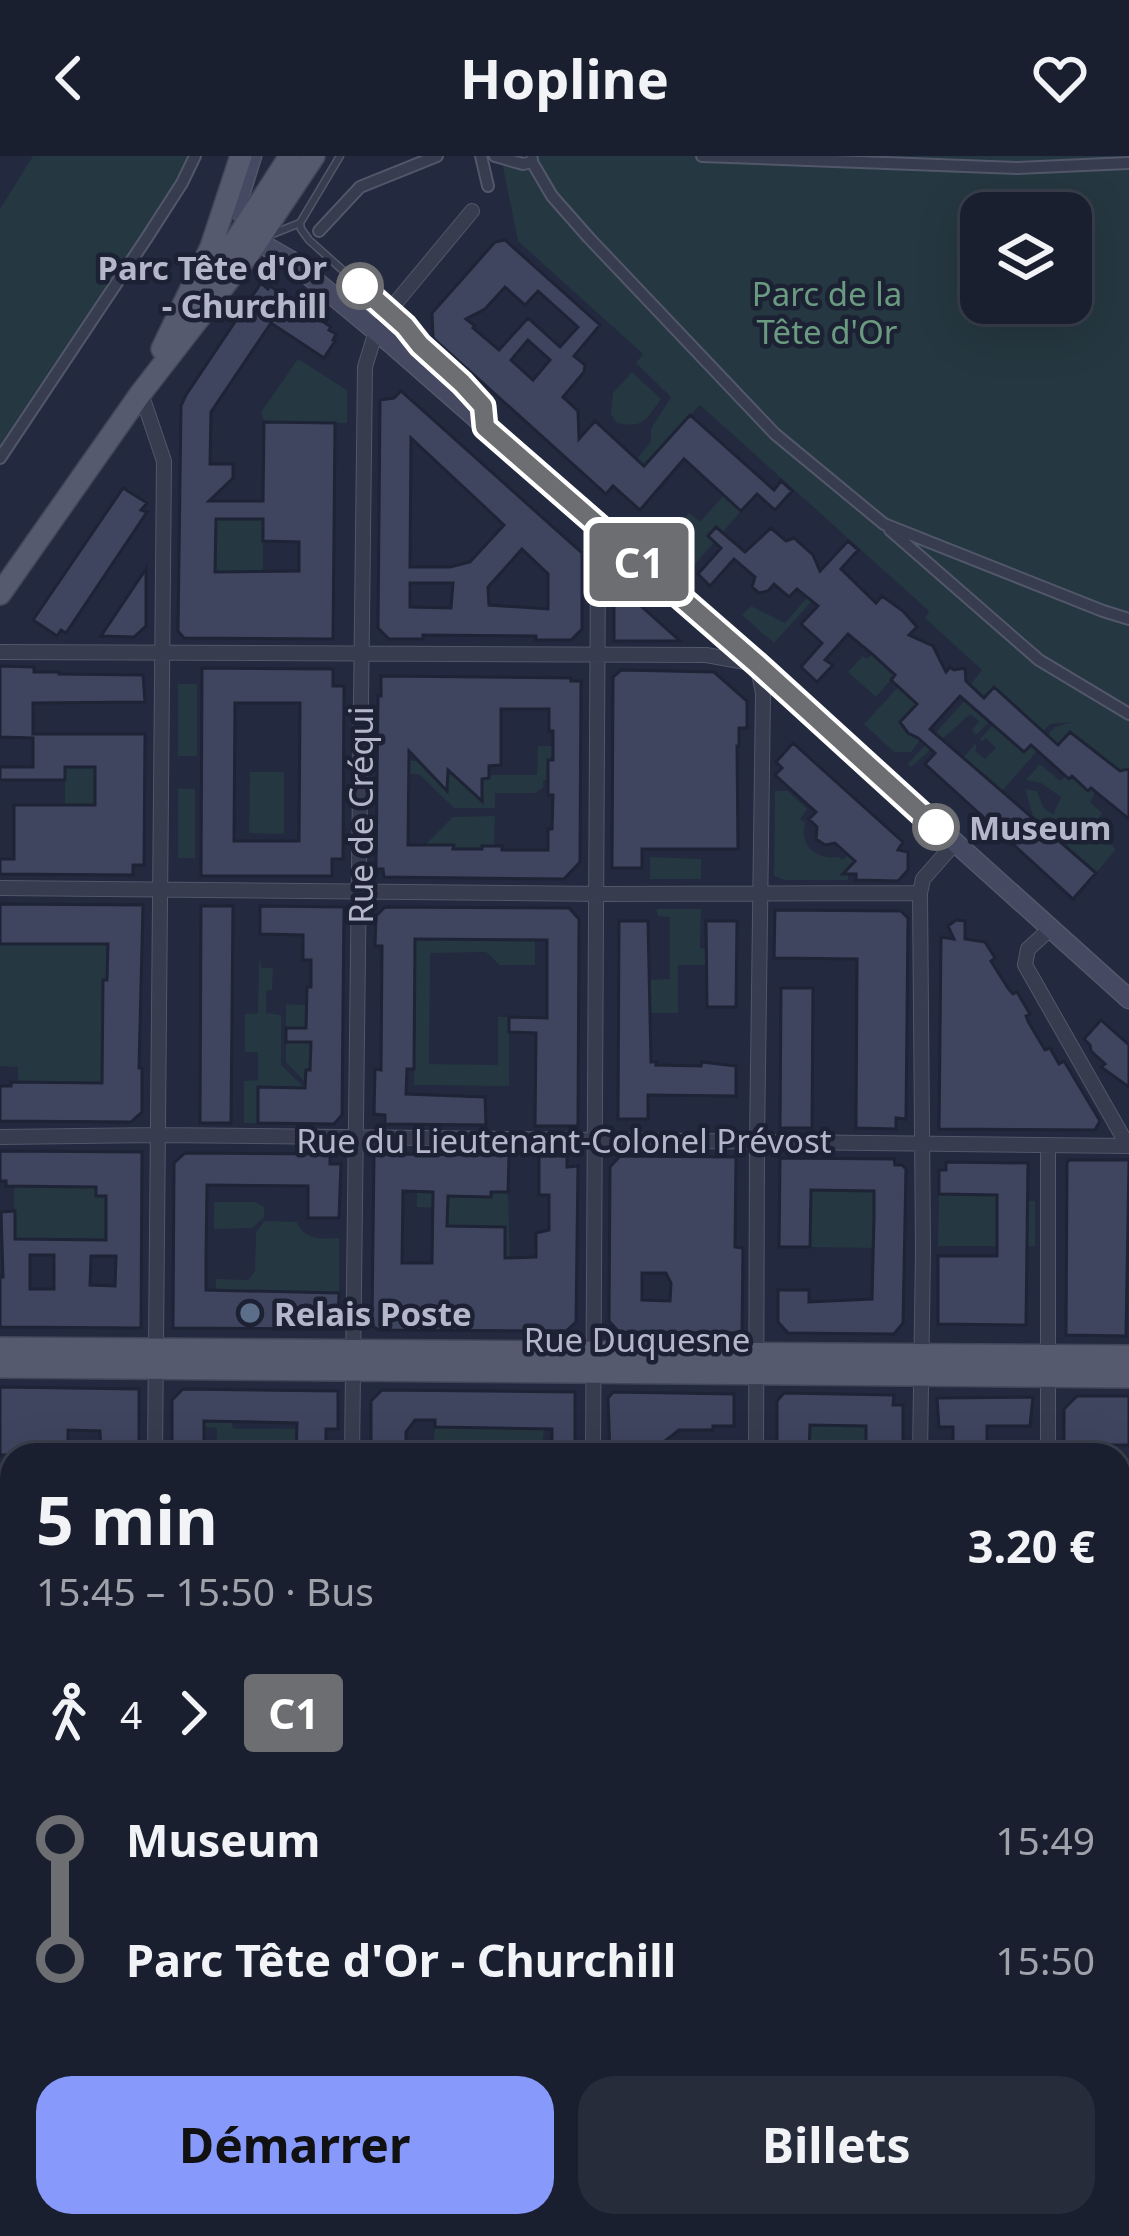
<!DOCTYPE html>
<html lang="fr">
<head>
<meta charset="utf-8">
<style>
  :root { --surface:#1a1f2f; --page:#272c3b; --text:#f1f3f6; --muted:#9fa2aa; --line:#383d4b; --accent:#8799fb }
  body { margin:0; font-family:"Noto Sans",sans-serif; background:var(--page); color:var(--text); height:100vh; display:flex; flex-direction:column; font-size:45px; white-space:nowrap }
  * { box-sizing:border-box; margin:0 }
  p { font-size:39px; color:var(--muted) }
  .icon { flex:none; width:66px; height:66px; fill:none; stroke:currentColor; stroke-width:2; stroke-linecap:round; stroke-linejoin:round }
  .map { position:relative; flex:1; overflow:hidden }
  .sheet { position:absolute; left:0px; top:1287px; width:1131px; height:795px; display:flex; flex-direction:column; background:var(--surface); border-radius:36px 36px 0 0; box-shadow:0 12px 48px #0002,0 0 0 3px var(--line) }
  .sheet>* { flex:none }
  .badge { padding:0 24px; border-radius:9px; font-size:42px; line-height:78px }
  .fabs { position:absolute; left:960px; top:36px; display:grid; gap:24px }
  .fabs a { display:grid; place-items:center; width:132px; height:132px; border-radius:24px; background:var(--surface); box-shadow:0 12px 48px #0002,0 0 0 3px var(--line); font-size:60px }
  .map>.badge { position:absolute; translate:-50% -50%; box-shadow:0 0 0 6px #fff }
  .legs { display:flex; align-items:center; gap:18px; height:132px; padding:0 36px; font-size:39px }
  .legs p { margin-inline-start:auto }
  .headline { display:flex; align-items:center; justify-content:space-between; height:204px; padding:0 36px }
  h1 { font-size:66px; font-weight:700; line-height:90px }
  .cta { display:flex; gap:24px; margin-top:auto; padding:24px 36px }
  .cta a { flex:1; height:138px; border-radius:36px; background:var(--accent); color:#111; font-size:48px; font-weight:700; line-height:138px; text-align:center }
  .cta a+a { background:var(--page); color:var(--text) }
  ul { padding:0 36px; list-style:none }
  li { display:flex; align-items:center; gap:42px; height:120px; font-size:45px }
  li i { display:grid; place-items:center; width:18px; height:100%; margin:0 15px; background:currentColor }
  li i::after { content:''; width:30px; height:30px; margin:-15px; border:9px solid; border-radius:50%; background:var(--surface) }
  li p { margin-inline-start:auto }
  li:first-child i { background:linear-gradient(#0000 50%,currentColor 0) }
  li:last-child i { background:linear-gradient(currentColor 50%,#0000 0) }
  header { display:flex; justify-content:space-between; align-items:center; height:156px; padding:0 36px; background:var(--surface); font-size:54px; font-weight:700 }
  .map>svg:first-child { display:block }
  .green { fill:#253740; fill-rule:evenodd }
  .building { fill:#3f455f; stroke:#1e2336; stroke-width:3; fill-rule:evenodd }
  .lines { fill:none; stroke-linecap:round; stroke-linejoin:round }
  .service-casing { stroke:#52576a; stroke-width:9 }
  .pedestrian-casing { stroke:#52576a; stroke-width:14 }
  .minor-casing { stroke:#52576a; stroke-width:16 }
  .secondary-casing { stroke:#52576a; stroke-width:21 }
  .primary-casing { stroke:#414558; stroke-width:24 }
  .service { stroke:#373c4f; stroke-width:6 }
  .pedestrian { stroke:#373c4f; stroke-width:10 }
  .minor { stroke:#373c4f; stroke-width:14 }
  .secondary { stroke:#454962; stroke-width:18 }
  .primary { stroke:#555a6f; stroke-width:21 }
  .line-1-casing { stroke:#fff; stroke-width:27 }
  .line-1 { stroke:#6d6e71; stroke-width:18 }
  .stop-1-dot { fill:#fff; stroke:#6d6e71; stroke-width:6 }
  .service-dot { fill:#5c6f8a; stroke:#1c2134; stroke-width:4.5 }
  .labels { text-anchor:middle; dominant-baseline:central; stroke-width:9; stroke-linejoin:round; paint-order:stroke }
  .stop-label { font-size:33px; font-weight:bold; fill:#b4b7ca; stroke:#1c2134; text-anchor:end }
  .park-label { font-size:33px; fill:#6a9b81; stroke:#1c2134 }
  .street-label { font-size:33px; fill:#b4b7ca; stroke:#1c2134 }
  .poi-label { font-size:33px; font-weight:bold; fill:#b4b7ca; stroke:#1c2134; text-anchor:start }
</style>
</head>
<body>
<header><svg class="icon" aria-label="back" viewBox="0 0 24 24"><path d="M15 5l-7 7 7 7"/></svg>Hopline<svg class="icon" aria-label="heart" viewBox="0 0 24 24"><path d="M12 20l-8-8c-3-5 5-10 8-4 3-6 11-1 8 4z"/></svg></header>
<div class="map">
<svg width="1129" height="2080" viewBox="0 0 1129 2080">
  <rect width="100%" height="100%" fill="#23293f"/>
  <path class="green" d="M33 0H195L0 302V53Z
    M512 0H1129V613L1103 642 1095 636 1090 646 1102 657 1099 662 1106 668 1103 673 1113 683 1110 688 1116 693 1096 717 1033 660 1025 633 1037 635 1043 651 1053 659 1061 641 1041 627 1026 624 1040 608 1060 625 1066 620H1072L1088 635 1112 609 1092 591 1089 593 1070 576 1046 602 1037 595 974 667 971 665 998 634 963 602 975 588 977 591 975 595 985 603 996 592 986 582 982 586 980 583 992 570 1024 596 1039 579 1044 583 1055 571 1072 566 1050 568 1043 575 994 531 975 552 989 566 976 579 972 574 979 565 970 558 911 611 908 608 975 533 970 529 982 514 925 462 929 455 700 249 644 310 637 303 651 286V273L671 241 636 207 643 198 518 85 503 11ZM981 57H1071V147H981Z
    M298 203 347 234V267L264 266 261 256Z
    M632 216 661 243C646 263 645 273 617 267L611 259 613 237Z
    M724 339 741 355 691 413 662 387 689 357 700 366Z
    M216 363H263V416H215Z
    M830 404 841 413 774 487 742 459 751 450 785 467 830 415Z
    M873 497 895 519 876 541 848 516 863 500 867 503Z
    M903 526 925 548 910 555 901 566 908 577 920 584 911 596H894L864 568Z
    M178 528H197V600H178Z
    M538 590H553L548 623 543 625V632L535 637H495V652H454L419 618H409V605H437L438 618 482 619 483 623 489 622V619H537Z
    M65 611H107L95 649H65Z
    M250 616H284V678L249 677Z
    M178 633H195V702H178Z
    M775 635H788L807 653 800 663 805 667C799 690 817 704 839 701L843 704 855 691 862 697 848 712V724H785L774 720Z
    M495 660 494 690H482V693H454V690L425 689 453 661Z
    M650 701 701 703V723H650Z
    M656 753H701L700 792 707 793V809H678V857H651L648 824 670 823V761L658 760Z
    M412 781 535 784V809H500L486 796 430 797 429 908 498 909V861H509V930L414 929 415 791Z
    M106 784 110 792 108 793 102 927 18 926V911L0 910V788H103Z
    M259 803 262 812H273L272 834 266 835V857L281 859V909L305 932 259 931 258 967H244V925L258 924V896H245V858L258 857Z
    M286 848 306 849V864L311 865 310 914H306L305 926 286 906Z
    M417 1019 490 1041 491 1036H508L510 1108 447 1070V1052L417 1051Z
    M14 1030 96 1031V1040H106V1084L15 1083Z
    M811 1034 874 1035V1092L810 1091Z
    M939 1038 997 1039 998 1082H1027L1028 1045H1035V1090H938Z
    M214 1046H255L264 1051V1061L252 1072 214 1073Z
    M265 1065 297 1066C304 1084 322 1083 339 1082V1137L216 1134V1123L248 1124 255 1115 256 1076Z
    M205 1265 232 1266 233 1273H296V1299H283L282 1290H217V1272L204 1271Z
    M809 1267 873 1270 866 1289V1299H809Z
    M435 1271 544 1273 541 1299H481L459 1289 433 1291Z"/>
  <path class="building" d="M505 84 600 169 574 200 585 209 584 216 563 241 578 255 579 283 595 265 644 310 690 259 774 334 781 325 792 335 775 354 757 338 741 355 684 303 640 354 613 330 606 338 433 182 432 157 495 86ZM505 131 525 149 538 135 578 171 560 191 528 162 499 194 473 172 475 170 466 163 485 153ZM528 184 550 204 533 224 511 204Z
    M261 127 268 133 270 130 331 171 329 174 336 178 333 184 335 185 324 202 271 167 211 256 210 308H233V322L209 345H263L264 266 335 267 333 483 184 482 178 475 181 250 186 239ZM216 363H263V385L299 386V415L215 416Z
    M401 235 582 397V473L571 484H536V480L423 479V483H389L378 472 380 244 394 242ZM411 282 504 369 470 406 450 411H410ZM522 393 548 418V453L489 449 488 431ZM410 427H453L451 452 410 451Z
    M123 332 147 347 141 354 147 356 66 477 61 474 57 480 33 464Z
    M716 371 745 396 771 372 786 385 794 382 813 399 820 415 848 385 858 394 841 413 876 447 882 440 903 455 917 471 909 479 933 490 946 516 950 511 954 514 965 512 966 525 984 542 994 531 1058 589 1070 576 1120 615 1129 613V663L1091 632 1088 635 1072 620 1069 623 1031 589 1024 596 960 540 930 573 1096 717 1073 743 925 608 935 597 918 582 908 577 900 566 917 548 891 524 895 519 872 498 848 478 825 504 833 509 817 526 801 511 822 487 801 468 818 450 797 433 789 441 774 428 768 435 759 437 752 431 755 421 734 403 710 430 698 418 721 392 708 380Z
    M146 413V470L134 481 101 480Z
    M614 426 680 485H614Z
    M0 510 34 511V516H59V518L143 519 145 546 33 547V578H145L144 709H133V719L0 718V703H14V649H95V611H65V624H0V611H33V582L0 581Z
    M202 512 333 513V530H344L343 703H332V720H201ZM235 547H300L299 685H234Z
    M621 514 714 516 747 545V572H739V590H737L738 693H642V712H612L613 521Z
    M381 520 571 522V525H581L580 706 564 723 384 721 383 713H376L378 540H381ZM501 553H549V575H553V604H548V639H553L552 673H548V694H502V690H482V693H453L454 689H408L409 595 447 635 448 614 482 645V623L489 622V610L501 609Z
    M793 587 903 686 898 694 908 696V714L898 725 856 724V718H843L855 705 835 687 825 689 816 683 817 671 809 663 816 656 775 619 782 612 776 606Z
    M0 748 143 749 139 912H142V956L131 966 0 965V930H11V926L102 927 103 824H107L108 788H0Z
    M201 750H233L231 967H200Z
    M260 750 344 751 342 959 334 968 258 967V931L305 932 306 914H310L311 886H286V872H306L307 831H311V804H303V779L260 778Z
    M385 751 569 752 579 763 578 970H535L536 877 509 876V861L547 862V784L415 783 414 913H407L406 938 485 941 486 969 385 968V959L374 958 375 913 381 914 382 790H375L376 760Z
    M775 754 901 755 908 762 906 963 896 962V973L856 972 857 803 774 802Z
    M956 764 965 765V783L985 786 995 802 991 805 1008 832 1013 838 1017 836 1030 858 1026 860 1029 867 1045 894 1050 892 1059 908 1064 905 1100 965 1095 974 939 973 941 781 954 783 948 770Z
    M619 765H648L651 906H657L656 909 701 910 702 906 736 910V940L648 939V963H618Z
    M706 765H737L736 851H707Z
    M781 832H813L812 972H780Z
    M1101 864 1129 889V931L1101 911 1105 908 1091 895 1090 889 1084 883Z
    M0 995 142 996 141 1172 0 1171V1121H3L1 1056 15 1055V1083L106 1084V1040H96V1031L6 1030V1025H0ZM30 1099H54V1133H30ZM91 1100H116L115 1130 90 1129Z
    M185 997 330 998V1008H341L339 1062H308V1030L207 1029 206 1100V1134L339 1137 338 1173 173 1172 174 1007Z
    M374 998 509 999 508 1036H491V1041L448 1040 447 1070 505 1071V1102L536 1101V1077L549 1074V1039H539V1000H567V1011L578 1010 576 1166 566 1175 379 1174 374 1171 372 1164ZM403 1035 433 1036 432 1107H402Z
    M620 1000 736 1001 735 1091 743 1092 742 1177 619 1176 609 1165 610 1011ZM642 1117H666L671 1127 670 1145 642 1144Z
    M780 1002 894 1003 895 1009H902L906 1013 903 1167 894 1178 788 1177 778 1166V1134H809V1146L872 1143 874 1061V1035L811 1034 810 1091H779Z
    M1069 1004H1129L1126 1180 1066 1179 1067 1007Z
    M946 1006 1028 1007 1026 1169 938 1168V1100H997V1039L939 1038V1014H946Z
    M0 1231 139 1233V1299H101L100 1275 68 1274V1299H0Z
    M183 1233 338 1235V1273H326V1299H296L297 1267 204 1265V1299H172V1244Z
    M382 1234 575 1236V1299H552V1273L435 1271V1264H415L406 1276V1299H371V1245Z
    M613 1236 734 1238V1270H713V1274H679L647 1299H610L608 1242Z
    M784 1237 894 1239 893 1249H903V1299H866V1270L810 1269 809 1299H777V1245Z
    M1077 1240H1129V1289H1094V1299H1064V1253Z
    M1033 1241 1030 1270H987V1299H953V1271H939L937 1242Z"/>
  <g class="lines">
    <g class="service-casing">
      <path id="service" d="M300 67 301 73 309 84 405 170 420 189 462 227 483 250 484 261
        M300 67 340 0
        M270 79 300 67"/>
    </g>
    <g class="pedestrian-casing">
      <path id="pedestrian" d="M481 0 488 30
        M495 0 523 8 532 6V3
        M702 0 1017 12 1129 7
        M532 6 552 40 589 82 775 278 884 368 1103 455 1129 463
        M319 75 360 31 437 0
        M0 302 146 83 182 27 195 0
        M890 374 1039 504 1129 558
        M1119 1845H1129"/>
    </g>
    <g class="minor-casing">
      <path id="minor" d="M141 237 164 305 155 1299
        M0 496 706 499 757 508 763 537 757 986 756 1299
        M0 732 605 738 920 737
        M1050 773 1028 793 1025 809 1128 990
        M0 981 158 979 1129 990
        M352 1299 365 211 376 175 389 155 472 55
        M593 1299 598 407 617 388
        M920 1299 923 1094 920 737 923 723 954 688
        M1048 1299V990
        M0 1416 12 1417
        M1119 1517H1129
        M0 1593H12
        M0 1710H12
        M1119 1718H1129
        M0 2030H12
        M1119 2038H1129
        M149 2080V2070
        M349 2080V2070
        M584 2080V2070
        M913 2080V2070"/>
    </g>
    <g class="secondary-casing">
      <path id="secondary" d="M252 0 238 45 249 76 257 85 290 104 395 191 757 508 1129 843"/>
    </g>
    <g class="primary-casing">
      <path id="primary" d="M194 149 290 0
        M162 193 211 91 241 0
        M0 438 141 237 248 99 314 0
        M0 1192 1129 1200
        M0 1211 1129 1221"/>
    </g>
    <use href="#service" class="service"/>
    <use href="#pedestrian" class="pedestrian"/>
    <use href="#minor" class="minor"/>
    <use href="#secondary" class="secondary"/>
    <use href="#primary" class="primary"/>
  </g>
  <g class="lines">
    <g class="line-1-casing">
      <path id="line-1" d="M360 130 405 170 420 189 462 227 483 250 485 271 757 508 936 671"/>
    </g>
    <use href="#line-1" class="line-1"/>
  </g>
  <g class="stop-1-dot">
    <circle cx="360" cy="130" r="21"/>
    <circle cx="936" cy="671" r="21"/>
  </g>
  <circle class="service-dot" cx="250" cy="1157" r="12"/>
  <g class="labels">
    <g class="stop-label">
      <text x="327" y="111">Parc Tête d'Or<tspan x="327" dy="38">- Churchill</tspan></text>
      <text x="969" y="671" text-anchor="start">Museum</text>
    </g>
    <g class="park-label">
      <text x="827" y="137">Parc de la<tspan x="827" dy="38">Tête d'Or</tspan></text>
    </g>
    <g class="street-label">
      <text transform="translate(360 659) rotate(-90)">Rue de Créqui</text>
      <text x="564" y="984">Rue du Lieutenant-Colonel Prévost</text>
      <text x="637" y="1183">Rue Duquesne</text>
    </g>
    <g class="poi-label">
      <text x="274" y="1157">Relais Poste</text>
    </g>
  </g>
</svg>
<div class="fabs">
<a><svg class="icon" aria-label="layers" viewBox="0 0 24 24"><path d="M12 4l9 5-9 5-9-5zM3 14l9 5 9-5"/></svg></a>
</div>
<b class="badge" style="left:639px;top:406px;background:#6d6e71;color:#fff">C1</b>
<section class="sheet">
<div class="headline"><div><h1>5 min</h1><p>15:45 – 15:50 · Bus</p></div><b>3.20 €</b></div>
<div class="legs"><svg class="icon" aria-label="walk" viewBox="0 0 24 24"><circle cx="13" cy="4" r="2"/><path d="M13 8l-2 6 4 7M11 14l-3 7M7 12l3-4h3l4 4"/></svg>4<svg class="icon" aria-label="forward" viewBox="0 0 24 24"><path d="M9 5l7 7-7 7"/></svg><b class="badge" style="background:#6d6e71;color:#fff">C1</b></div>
<ul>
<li><i style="color:#6d6e71"></i><b>Museum</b><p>15:49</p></li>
<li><i style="color:#6d6e71"></i><b>Parc Tête d'Or - Churchill</b><p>15:50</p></li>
</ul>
<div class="cta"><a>Démarrer</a><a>Billets</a></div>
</section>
</div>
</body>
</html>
